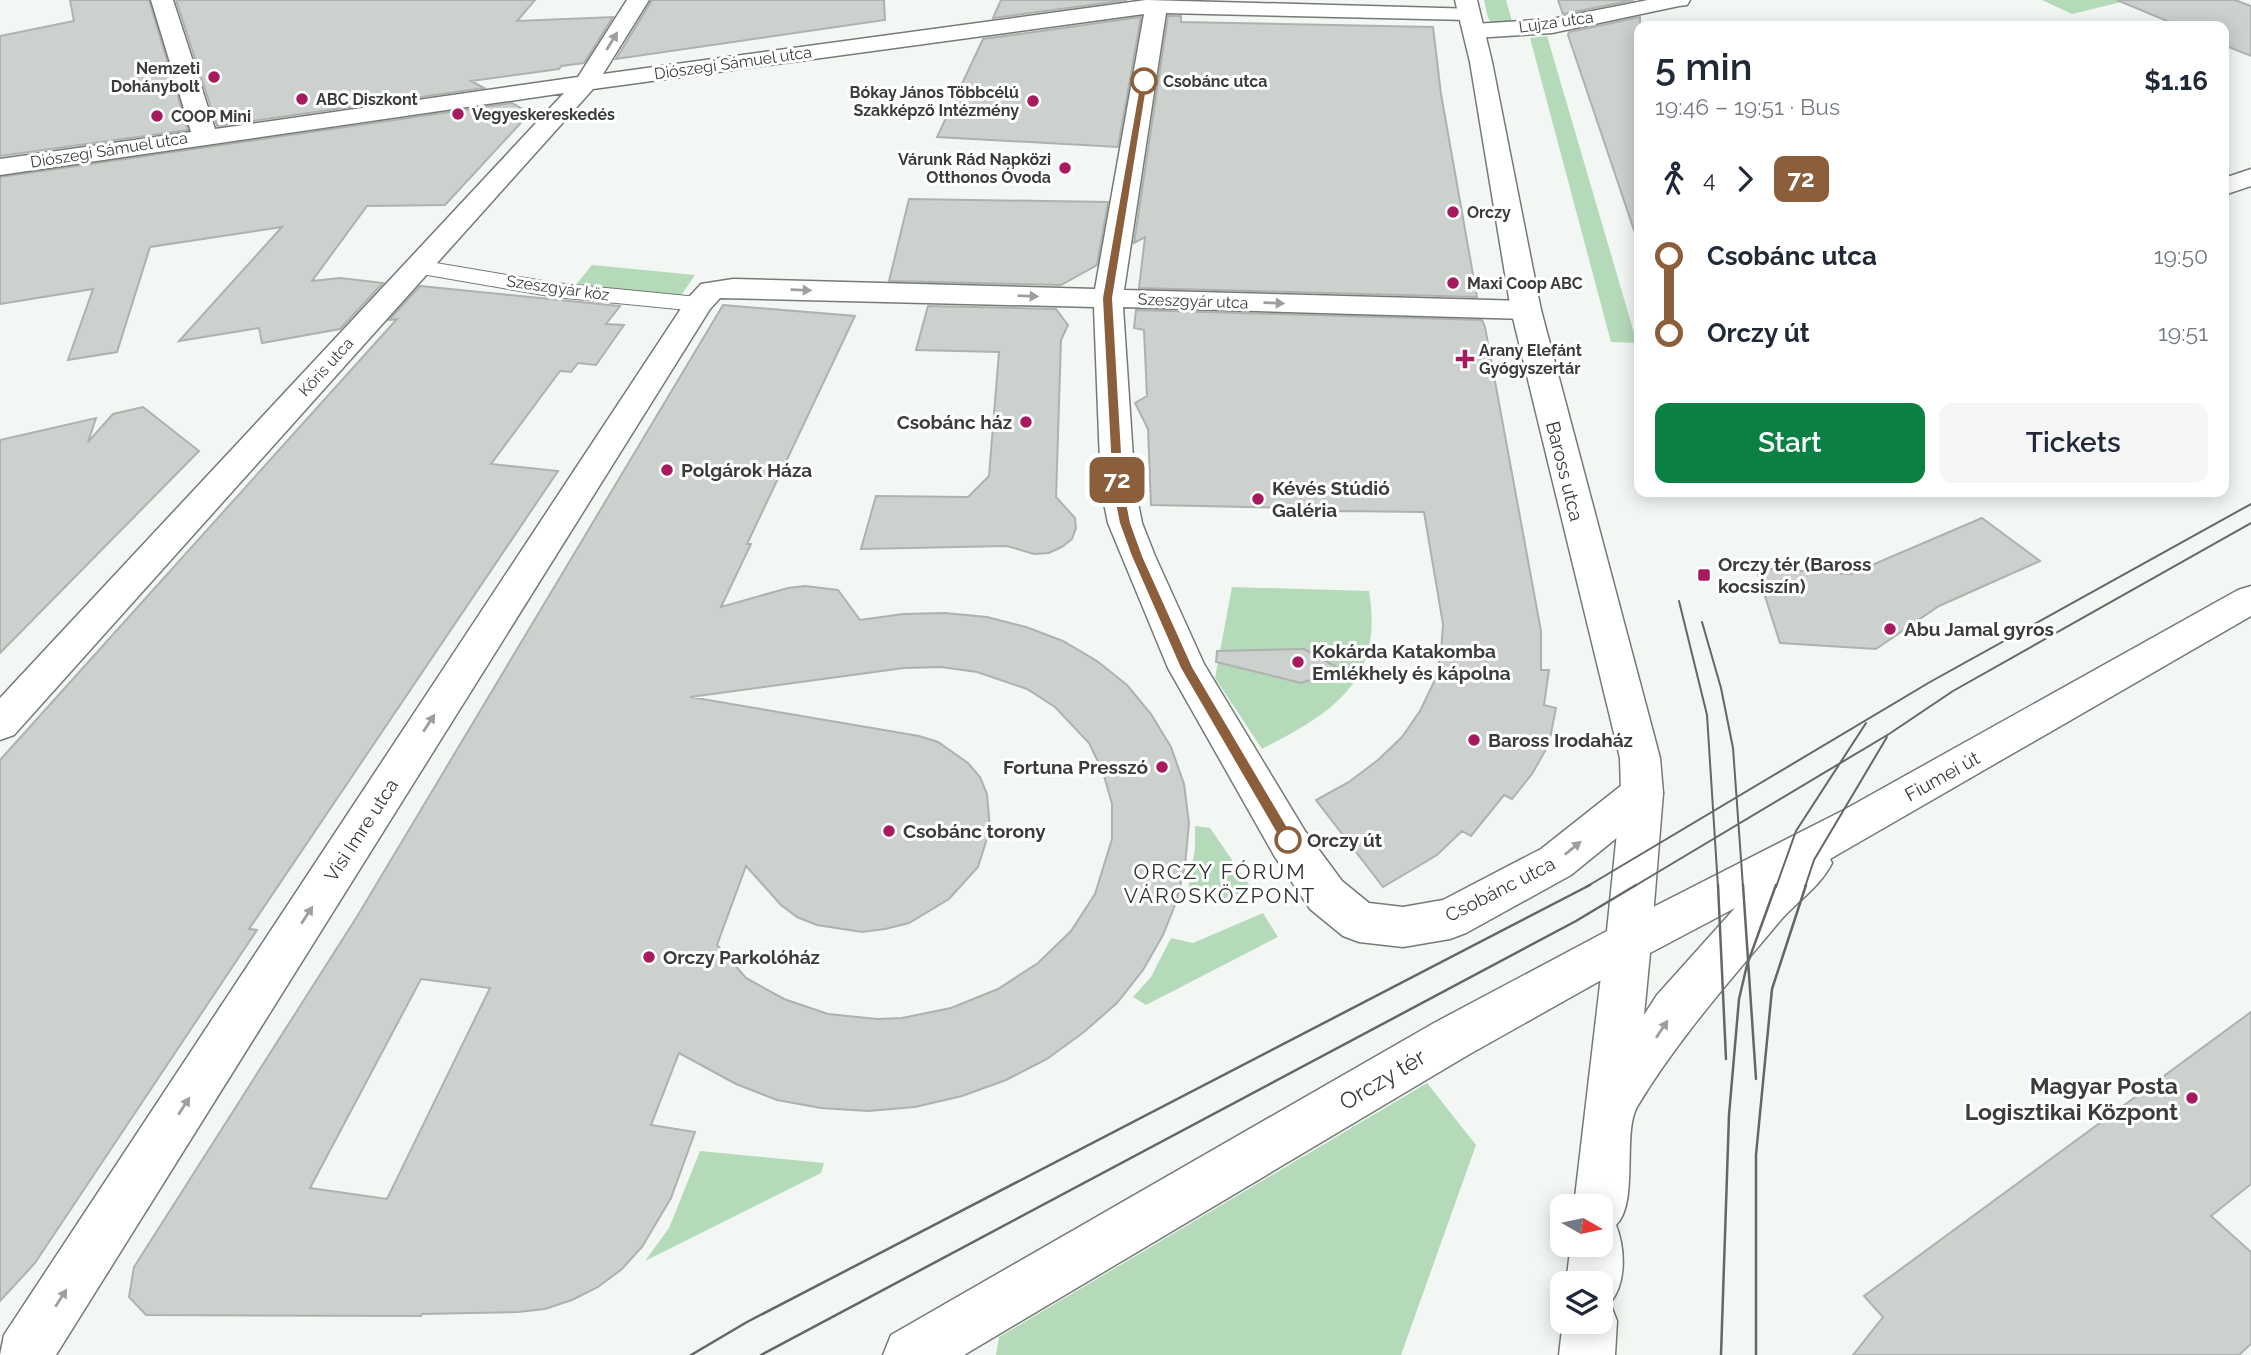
<!DOCTYPE html>
<html lang="en">
<head>
<meta charset="utf-8">
<style>
  :root { --surface:#fff; --page:#f6f6f7; --text:#1f2937; --muted:#747a83; --accent:#0b8043 }
  body { margin:0; font-family:Raleway,sans-serif; background:var(--page); color:var(--text); height:100vh; display:flex; flex-direction:column; font-size:26px; white-space:nowrap }
  * { box-sizing:border-box; margin:0 }
  p { font-size:23px; color:var(--muted) }
  .icon { flex:none; width:38px; height:38px; fill:none; stroke:currentColor; stroke-width:2; stroke-linecap:round; stroke-linejoin:round }
  .map { position:relative; flex:1; overflow:hidden }
  .sheet { position:absolute; left:1634px; top:21px; width:595px; height:476px; display:flex; flex-direction:column; background:var(--surface); border-radius:14px; box-shadow:0 4px 18px #0003 }
  .sheet>* { flex:none }
  .badge { padding:0 14px; border-radius:10px; font-size:24px; line-height:46px }
  .needle { width:46px; rotate:99deg }
  .tools { position:absolute; left:1550px; top:1194px; display:grid; gap:14px }
  .tools a { display:grid; place-items:center; width:63px; height:63px; border-radius:14px; background:var(--surface); box-shadow:0 4px 18px #0003; font-size:35px }
  .map>.badge { position:absolute; translate:-50% -50%; box-shadow:0 0 0 4px #fff }
  .legs { display:flex; align-items:center; gap:10px; height:77px; padding:0 21px; font-size:23px }
  .legs p { margin-inline-start:auto }
  .head { display:flex; align-items:center; justify-content:space-between; height:119px; padding:0 21px }
  h1 { font-size:38px; font-weight:600; line-height:52px }
  .primary-button { display:flex; gap:14px; margin-top:auto; padding:14px 21px }
  .primary-button a { flex:1; height:80px; border-radius:14px; background:var(--accent); color:#fff; font-size:28px; font-weight:600; line-height:80px; text-align:center }
  .primary-button a+a { background:var(--page); color:var(--text) }
  ul { padding:0 21px; list-style:none }
  li { display:flex; align-items:center; gap:24px; height:77px; font-size:26px }
  li i { display:grid; place-items:center; width:10px; height:100%; margin:0 9px; background:currentColor }
  li i::after { content:''; width:18px; height:18px; margin:-9px; border:5px solid; border-radius:50%; background:var(--surface) }
  li p { margin-inline-start:auto }
  li:first-child i { background:linear-gradient(#0000 50%,currentColor 0) }
  li:last-child i { background:linear-gradient(currentColor 50%,#0000 0) }
  .map>svg:first-child { display:block }
  .green { fill:#b5daba }
  .building { fill:#ccd1cd; stroke:#adb2ae; stroke-width:2; fill-rule:evenodd }
  .lines { fill:none; stroke-linecap:round; stroke-linejoin:round }
  .pedestrian-casing { stroke:#757a75; stroke-width:2 }
  .minor-casing { stroke:#757a75; stroke-width:3 }
  .tertiary-casing { stroke:#757a75; stroke-width:3 }
  .secondary-casing { stroke:#757a75; stroke-width:3 }
  .pedestrian { fill:#fff; fill-rule:evenodd }
  .minor { fill:#fff; fill-rule:evenodd }
  .tertiary { fill:#fff; fill-rule:evenodd }
  .secondary { fill:#fff; fill-rule:evenodd }
  .tram-far1 { stroke:#646764; stroke-width:2 }
  .tram { stroke:#646764; stroke-width:2.5 }
  .oneway { fill:#9d9e9d }
  .line-1 { fill:#8b5e3c; stroke:#fff; stroke-width:2 }
  .poi-dot { fill:#a71a5e; stroke:#fff; stroke-width:2.5 }
  .stop-1-dot { fill:#fff; stroke:#8b5e3c; stroke-width:3.5 }
  .labels { text-anchor:middle; dominant-baseline:central; stroke-width:6; stroke-linejoin:round; paint-order:stroke }
  .far-street-label { font-size:16px; fill:#3b3d3b; stroke:#fff }
  .far-poi-label { font-size:16px; font-weight:bold; fill:#3b3d3b; stroke:#fff; text-anchor:start }
  .far-stop-label { font-size:16px; font-weight:bold; fill:#3b3d3b; stroke:#fff; text-anchor:start }
  .poi-label { font-size:19px; font-weight:bold; fill:#3b3d3b; stroke:#fff; text-anchor:start }
  .street-label { font-size:19px; fill:#3b3d3b; stroke:#fff }
  .stop-label { font-size:19px; font-weight:bold; fill:#3b3d3b; stroke:#fff; text-anchor:start }
  .neighbourhood-label { font-size:21px; letter-spacing:2px; fill:#303430; stroke:#fff }
  .near-street-label { font-size:23px; fill:#3b3d3b; stroke:#fff }
  .near-poi-label { font-size:23px; font-weight:bold; fill:#3b3d3b; stroke:#fff; text-anchor:end }
</style>
</head>
<body>
<div class="map">
<svg width="2251" height="1355" viewBox="0 0 2251 1355">
  <rect width="100%" height="100%" fill="#f2f7f3"/>
  <path class="green" d="M1484 0H1506L1513 24 1493 25 1488 18Z
    M2042 0H2130L2072 14Z
    M1547 36 1637 343 1611 342 1530 38Z
    M592 265 695 275 680 297 575 286Z
    M1232 587 1369 591C1384 681 1334 712 1262 749L1215 678Z
    M1195 826 1210 828 1252 889C1228 898 1212 904 1186 901L1195 848Z
    M1263 913 1278 937 1146 1005 1133 997 1151 977 1171 938 1193 943Z
    M1427 1083 1476 1145 1401 1355H996L999 1337Z
    M700 1151 824 1163 821 1173 645 1261 669 1228Z"/>
  <path class="building" d="M70 0H149L188 130 0 156V36L74 21Z
    M176 0H535L517 21 613 17 584 63 561 66 559 69 471 81 484 88 217 126Z
    M652 0H884L885 20 616 59Z
    M1001 0H1127L993 18Z
    M1558 0H1634L1563 14Z
    M2117 0H2235L2251 6V56L2224 45V26H2179Z
    M1168 16H1181V22L1433 27 1441 94 1477 297 1139 288 1145 237 1134 243Z
    M1141 17 1118 147 937 137 983 39Z
    M1640 17V229L1634 230 1568 35 1569 32Z
    M512 103 530 113 445 205 367 206 312 281 340 278 383 283 340 329 262 343 259 328 179 341 282 227 150 247 117 352 68 360 93 289 0 304V177Z
    M909 199 1108 202 1097 265 1061 285 889 281Z
    M420 286 620 306 606 324 624 325 596 365 578 363 571 372 560 371 491 464 558 471 249 929 257 930 35 1263 0 1301V760L397 319 389 320Z
    M723 305 855 316 747 544H751L721 607 788 588 805 586 838 590 860 620 903 614 945 613 987 617 1026 627 1063 641 1097 661 1127 685 1151 714 1171 747 1184 784 1189 823 1185 865 1177 900 1163 935 1143 970 1117 1003 1084 1032 1047 1059 1006 1080 962 1096 915 1107 868 1111 821 1108 777 1100 736 1084 679 1053 651 1125 695 1132 671 1198 642 1247 622 1269 598 1287 572 1300 545 1309 518 1312 422 1314 421 1316 146 1315 129 1297 134 1267 358 915ZM941 667 977 672 1027 689 1055 707 1089 743 1103 772 1112 804V839L1095 894 1071 931 1038 963 998 989 951 1008 902 1018 877 1019 828 1014 784 999 746 978 717 945 746 866 781 905 797 917 817 925 862 932 885 929 909 923 949 899 978 867 990 829 987 794 980 777 968 763 938 742 919 736 690 697 904 668ZM421 979 490 988 387 1199 310 1188Z
    M928 306 1056 309 1068 325 1061 340 1056 497 1075 518 1076 528 1072 539 1062 547 1049 553 1034 554 1007 546 861 549 876 496 968 497 989 476 999 352 916 350Z
    M1136 310 1482 320 1485 327 1541 631V670H1549L1544 705 1556 708 1549 744 1532 774 1512 799 1504 795 1471 836 1462 831 1437 855 1383 887 1316 800 1349 782 1378 760 1402 737 1420 711 1434 682 1441 653 1443 624 1424 512 1340 511 1318 516 1302 514 1291 508 1151 505 1148 429 1135 403 1147 396 1144 330 1134 328Z
    M143 407 199 451 0 653V440L96 418 88 442 113 414Z
    M1982 518 2040 561 1939 606 1876 649 1780 643 1756 568 1851 574Z
    M1304 649 1342 670 1301 683 1216 662 1217 651Z
    M2251 1012V1184L2211 1216 2251 1252V1344L2239 1355H1853L1883 1317 1864 1296Z"/>
  <g class="lines">
    <g class="pedestrian-casing">
      <path id="pedestrian" d="M418 260 555 283 698 297 706 299 709 304 706 309 698 311 555 297 410 272 407 267 410 262Z"/>
    </g>
    <g class="minor-casing">
      <path id="minor" d="M151 0H173L215 129 578 77 627 0H649L603 74 1146 0 1477 9 1480 14 1477 19 1469 20 1166 13 1124 290 1526 301 1536 304 1541 310 1536 316 1526 319 1123 307 1135 488 1142 523 1155 556 1204 664 1305 831 1342 881 1369 903 1403 907 1443 900 1541 849 1627 781 1642 776 1657 781 1663 793 1657 805 1571 875 1466 933 1450 939 1403 947 1359 942 1343 936 1310 909 1275 857 1168 668 1108 523 1101 488 1094 307 720 298 710 309 56 1355H0L4 1335 688 298 701 284 733 279 1095 289 1144 14 593 89 14 735 0 740V698L564 93 0 175V159L191 132Z
        M1648 0H1690L1687 5 1679 6 1552 33 1474 38 1466 36 1463 31 1466 26 1474 24 1552 19Z
        M2251 169V186L2224 195V178Z"/>
    </g>
    <g class="tertiary-casing">
      <path id="tertiary" d="M1455 0H1477L1492 62 1541 310 1660 758 1663 793 1651 942 1644 956 1468 1055 964 1355H883L891 1335 1434 1023 1607 931 1621 793 1620 758 1511 310 1470 62Z"/>
    </g>
    <g class="secondary-casing">
      <path id="secondary" d="M2251 586V616L1830 859 1832 863C1820 887 1796 902 1779 922 1729 982 1677 1040 1637 1107 1622 1133 1639 1204 1616 1225 1625 1248 1627 1283 1610 1303L1617 1321 1615 1355H1559L1563 1321H1601V1283H1566L1571 1244H1601V1206H1574L1605 942 1612 928 1842 811 2238 590ZM1735 908 1657 995 1644 1015 1650 953Z"/>
    </g>
    <use href="#pedestrian" class="pedestrian"/>
    <use href="#minor" class="minor"/>
    <use href="#tertiary" class="tertiary"/>
    <use href="#secondary" class="secondary"/>
    <path class="tram-far1" d="M1679 601 1707 715 1718 887
      M1702 622 1721 688 1733 748 1743 887
      M1586 887 1930 682 2251 504
      M1633 887 1889 734 1953 691 2251 523
      M1776 887 1796 831 1866 723
      M1805 887 1814 860 1887 737"/>
    <path class="tram" d="M1718 885 1726 1059
      M1743 885 1756 1079
      M691 1355 747 1322 1590 885
      M761 1355 1576 921 1636 885
      M1721 1355 1729 1115 1739 999 1747 965 1776 885
      M1756 1355V1155L1772 989 1806 885"/>
  </g>
  <defs><path id="oneway-solid" d="M-6-.8H1V-3.2L6.5 0L1 3.2V.8H-6Z" transform="scale(1.75)"/></defs>
  <g class="oneway">
    <use href="#oneway-solid" transform="translate(612 41) rotate(-58)"/>
    <use href="#oneway-solid" transform="translate(801 290) rotate(2)"/>
    <use href="#oneway-solid" transform="translate(1028 296) rotate(2)"/>
    <use href="#oneway-solid" transform="translate(1274 303) rotate(2)"/>
    <use href="#oneway-solid" transform="translate(429 723) rotate(-57)"/>
    <use href="#oneway-solid" transform="translate(1573 848) rotate(-39)"/>
    <use href="#oneway-solid" transform="translate(307 915) rotate(-57)"/>
    <use href="#oneway-solid" transform="translate(1662 1029) rotate(-56)"/>
    <use href="#oneway-solid" transform="translate(184 1106) rotate(-57)"/>
    <use href="#oneway-solid" transform="translate(61 1298) rotate(-57)"/>
  </g>
  <path class="line-1" d="M1144 79 1148 81 1113 298 1124 488 1131 523 1143 556 1193 667 1293 836 1295 840 1288 846 1283 845 1180 668 1131 556 1119 523 1112 488 1102 298 1140 81Z"/>
  <g class="poi-dot">
    <circle cx="214" cy="77" r="7"/>
    <circle cx="302" cy="99" r="7"/>
    <circle cx="1033" cy="101" r="7"/>
    <circle cx="458" cy="114" r="7"/>
    <circle cx="157" cy="116" r="7"/>
    <circle cx="1065" cy="168" r="7"/>
    <circle cx="1453" cy="212" r="7"/>
    <circle cx="1453" cy="283" r="7"/>
    <path d="M1461.5 348.5h7v7h7v7h-7v7h-7v-7h-7v-7h7z"/>
    <circle cx="1026" cy="422" r="7"/>
    <circle cx="667" cy="470" r="7"/>
    <circle cx="1258" cy="499" r="7"/>
    <rect x="1697" y="568" width="14" height="14" rx="3.5"/>
    <circle cx="1890" cy="629" r="7"/>
    <circle cx="1298" cy="662" r="7"/>
    <circle cx="1474" cy="740" r="7"/>
    <circle cx="1162" cy="767" r="7"/>
    <circle cx="889" cy="831" r="7"/>
    <circle cx="649" cy="957" r="7"/>
    <circle cx="2192" cy="1098" r="7"/>
  </g>
  <g class="stop-1-dot">
    <circle cx="1144" cy="81" r="12"/>
    <circle cx="1288" cy="840" r="12"/>
  </g>
  <g class="labels">
    <g class="far-street-label">
      <text transform="translate(1556 22) rotate(-8)">Lujza utca</text>
      <text transform="translate(733 63) rotate(-8)">Diószegi Sámuel utca</text>
      <text transform="translate(109 150) rotate(-9)">Diószegi Sámuel utca</text>
      <text transform="translate(558 288) rotate(8)">Szeszgyár köz</text>
      <text transform="translate(1193 301) rotate(2)">Szeszgyár utca</text>
      <text transform="translate(326 367) rotate(-48)">Kőris utca</text>
    </g>
    <g class="far-poi-label">
      <text x="200" y="68" text-anchor="end">Nemzeti<tspan x="200" dy="18">Dohánybolt</tspan></text>
      <text x="1019" y="92" text-anchor="end">Bókay János Többcélú<tspan x="1019" dy="18">Szakképző Intézmény</tspan></text>
      <text x="316" y="99">ABC Diszkont</text>
      <text x="472" y="114">Vegyeskereskedés</text>
      <text x="171" y="116">COOP Mini</text>
      <text x="1051" y="159" text-anchor="end">Várunk Rád Napközi<tspan x="1051" dy="18">Otthonos Óvoda</tspan></text>
      <text x="1467" y="212">Orczy</text>
      <text x="1467" y="283">Maxi Coop ABC</text>
      <text x="1479" y="350">Arany Elefánt<tspan x="1479" dy="18">Gyógyszertár</tspan></text>
    </g>
    <g class="far-stop-label">
      <text x="1163" y="81">Csobánc utca</text>
    </g>
    <g class="poi-label">
      <text x="1012" y="422" text-anchor="end">Csobánc ház</text>
      <text x="681" y="470">Polgárok Háza</text>
      <text x="1272" y="488">Kévés Stúdió<tspan x="1272" dy="22">Galéria</tspan></text>
      <text x="1718" y="564">Orczy tér (Baross<tspan x="1718" dy="22">kocsiszín)</tspan></text>
      <text x="1904" y="629">Abu Jamal gyros</text>
      <text x="1312" y="651">Kokárda Katakomba<tspan x="1312" dy="22">Emlékhely és kápolna</tspan></text>
      <text x="1488" y="740">Baross Irodaház</text>
      <text x="1148" y="767" text-anchor="end">Fortuna Presszó</text>
      <text x="903" y="831">Csobánc torony</text>
      <text x="663" y="957">Orczy Parkolóház</text>
    </g>
    <g class="street-label">
      <text transform="translate(1565 471) rotate(76)">Baross utca</text>
      <text transform="translate(1942 776) rotate(-29)">Fiumei út</text>
      <text transform="translate(361 830) rotate(-57)">Visi Imre utca</text>
      <text transform="translate(1500 889) rotate(-27)">Csobánc utca</text>
    </g>
    <g class="stop-label">
      <text x="1307" y="840">Orczy út</text>
    </g>
    <g class="neighbourhood-label">
      <text x="1220" y="871">ORCZY FÓRUM<tspan x="1220" dy="24">VÁROSKÖZPONT</tspan></text>
    </g>
    <g class="near-street-label">
      <text transform="translate(1382 1079) rotate(-31)">Orczy tér</text>
    </g>
    <g class="near-poi-label">
      <text x="2178" y="1085">Magyar Posta<tspan x="2178" dy="26">Logisztikai Központ</tspan></text>
    </g>
  </g>
</svg>
<div class="tools">
<a><svg class="needle" viewBox="-14 -14 28 28"><path d="M0-13l5 13h-10z" fill="#e53935"/><path d="M0 13l5-13h-10z" fill="#747a83"/></svg></a>
<a><svg class="icon" aria-label="layers" viewBox="0 0 24 24"><path d="M12 4l9 5-9 5-9-5zM3 14l9 5 9-5"/></svg></a>
</div>
<b class="badge" style="left:1117px;top:480px;background:#8b5e3c;color:#fff">72</b>
<section class="sheet">
<div class="head"><div><h1>5 min</h1><p>19:46 – 19:51 · Bus</p></div><b>$1.16</b></div>
<div class="legs"><svg class="icon" aria-label="walk" viewBox="0 0 24 24"><circle cx="13" cy="4" r="2"/><path d="M13 8l-2 6 4 7M11 14l-3 7M7 12l3-4h3l4 4"/></svg>4<svg class="icon" aria-label="forward" viewBox="0 0 24 24"><path d="M9 5l7 7-7 7"/></svg><b class="badge" style="background:#8b5e3c;color:#fff">72</b></div>
<ul>
<li><i style="color:#8b5e3c"></i><b>Csobánc utca</b><p>19:50</p></li>
<li><i style="color:#8b5e3c"></i><b>Orczy út</b><p>19:51</p></li>
</ul>
<div class="primary-button"><a>Start</a><a>Tickets</a></div>
</section>
</div>
</body>
</html>
